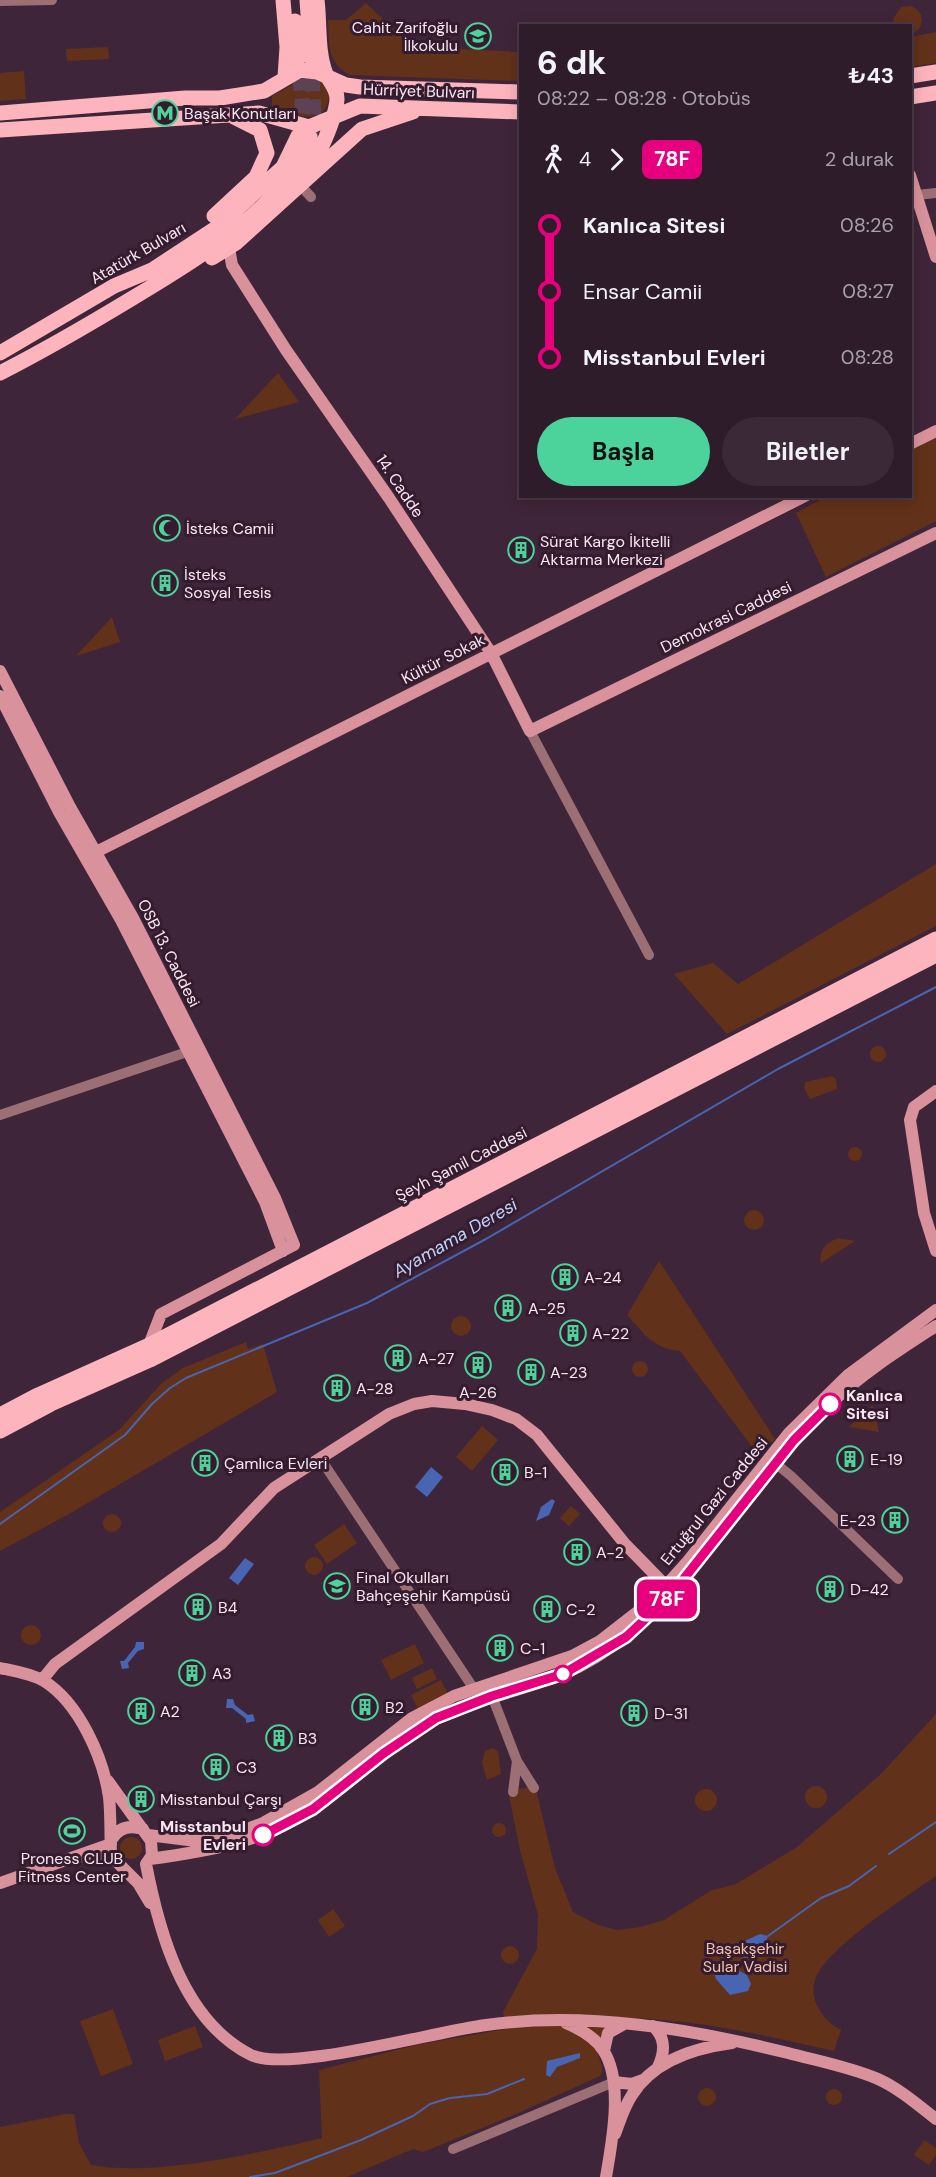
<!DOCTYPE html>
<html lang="tr">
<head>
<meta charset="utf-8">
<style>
  :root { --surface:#2f1c2b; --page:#3b2937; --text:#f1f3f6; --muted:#a7a1a9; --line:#4a3a47; --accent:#4cd39b }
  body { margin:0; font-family:"DM Sans",sans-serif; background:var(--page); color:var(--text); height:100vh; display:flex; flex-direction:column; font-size:22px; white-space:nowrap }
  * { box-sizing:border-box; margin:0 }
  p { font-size:20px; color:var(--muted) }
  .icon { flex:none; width:33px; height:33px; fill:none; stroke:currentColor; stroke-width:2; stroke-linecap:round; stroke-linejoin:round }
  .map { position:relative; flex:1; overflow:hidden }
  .side { position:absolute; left:519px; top:24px; width:393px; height:474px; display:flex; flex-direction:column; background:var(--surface); border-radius:0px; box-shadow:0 3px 15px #0003,0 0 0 2px var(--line) }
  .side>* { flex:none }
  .badge { padding:0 12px; border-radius:9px; font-size:21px; line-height:39px }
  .map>.badge { position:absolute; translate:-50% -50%; box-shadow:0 0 0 3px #fff }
  .legs { display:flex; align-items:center; gap:9px; height:66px; padding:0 18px; font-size:20px }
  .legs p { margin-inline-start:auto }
  .headline { display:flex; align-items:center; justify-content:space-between; height:102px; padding:0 18px }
  h1 { font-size:33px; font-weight:700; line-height:45px }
  .action { display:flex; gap:12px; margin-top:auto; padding:12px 18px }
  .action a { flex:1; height:69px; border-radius:36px; background:var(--accent); color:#111; font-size:24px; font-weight:700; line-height:69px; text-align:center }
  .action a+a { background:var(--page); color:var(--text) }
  ul { padding:0 18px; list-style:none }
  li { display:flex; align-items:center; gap:21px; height:66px; font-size:22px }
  li i { display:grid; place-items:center; width:9px; height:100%; margin:0 8px; background:currentColor }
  li i::after { content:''; width:15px; height:15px; margin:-8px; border:4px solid; border-radius:50%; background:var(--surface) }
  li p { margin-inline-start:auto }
  li:first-child i { background:linear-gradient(#0000 50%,currentColor 0) }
  li:last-child i { background:linear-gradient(currentColor 50%,#0000 0) }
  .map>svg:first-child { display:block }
  .green { fill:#623119 }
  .water { fill:#4765b2 }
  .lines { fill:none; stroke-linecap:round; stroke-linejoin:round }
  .stream { stroke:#4765b2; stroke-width:2 }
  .primary-tunnel { stroke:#5b4255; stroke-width:15; stroke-dasharray:15 8; stroke-linecap:butt }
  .street { stroke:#9c6f74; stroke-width:10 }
  .secondary { stroke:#d9929b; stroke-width:12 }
  .primary { stroke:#fdb4bd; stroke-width:15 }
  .line-1-casing { stroke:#fff; stroke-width:14 }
  .line-1 { stroke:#e6007e; stroke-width:9 }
  .stop-1-dot { fill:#fff; stroke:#e6007e; stroke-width:3 }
  .labels { text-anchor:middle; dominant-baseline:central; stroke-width:6; stroke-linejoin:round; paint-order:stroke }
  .poi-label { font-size:16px; fill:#f8e7f3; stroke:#341c2e; text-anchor:start }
  .street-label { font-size:16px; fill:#f8e7f3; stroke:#341c2e }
  .stop-label { font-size:16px; font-weight:bold; fill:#f8e7f3; stroke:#341c2e; text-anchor:start }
  .park-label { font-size:16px; fill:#f2c2ad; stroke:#341c2e }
  .water-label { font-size:18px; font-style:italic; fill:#bfd2fc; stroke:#341c2e }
</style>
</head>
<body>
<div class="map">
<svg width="936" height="2177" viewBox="0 0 936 2177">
  <rect width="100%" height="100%" fill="#3f2539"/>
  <path class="green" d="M366 3 406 41 423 47 520 52V81L349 75C327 62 329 43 328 20H346Z
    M911 6C921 10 925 19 919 29L911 35 910 26 894 25 893 19 901 7Z
    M936 32V63L911 67V37Z
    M108 47 109 59 67 61 66 49Z
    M24 71 26 99 0 101V73Z
    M308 76C312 78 319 78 322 81 334 91 330 112 314 116 300 119 286 111 272 107V96Z
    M278 373 299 402 235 419Z
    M936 438V521L826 577 796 513 825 497 910 496 911 450Z
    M112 617 120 642 76 656Z
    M936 864V926L727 1034 674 974 713 963 738 984Z
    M870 1054a8 8 0 1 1 16 0a8 8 0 1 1-16 0Z
    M832 1076 836 1079 837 1089 810 1099 804 1088 805 1082Z
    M848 1154a7 7 0 1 1 14 0a7 7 0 1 1-14 0Z
    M744 1220a10 10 0 1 1 20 0a10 10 0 1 1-20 0Z
    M838 1238 855 1241 821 1263C818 1250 827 1242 838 1238Z
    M659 1261 775 1439 759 1456 680 1351C652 1348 646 1335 627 1315Z
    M451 1326a10 10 0 1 1 20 0a10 10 0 1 1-20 0Z
    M246 1342 248 1349 263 1344 277 1392 69 1514 0 1551V1512L119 1430 162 1383 183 1368Z
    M632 1369a8 8 0 1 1 16 0a8 8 0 1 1-16 0Z
    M873 1405 879 1432 849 1427Z
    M482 1426 498 1440 472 1471 456 1457Z
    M571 1506 580 1514 569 1526 560 1518Z
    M103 1523a9 9 0 1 1 18 0a9 9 0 1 1-18 0Z
    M344 1524 357 1543 327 1564 314 1545Z
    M305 1566a9 9 0 1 1 18 0a9 9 0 1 1-18 0Z
    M21 1635a10 10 0 1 1 20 0a10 10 0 1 1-20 0Z
    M415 1644 424 1663 391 1680 381 1660Z
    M432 1668 437 1679 417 1689 412 1678Z
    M441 1680 448 1694 418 1709 411 1695Z
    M936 1714V1876C907 1896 829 1947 816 1977 807 1998 823 2021 841 2030L834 2051C762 2035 689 2017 615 2018 608 2026 598 2036 597 2048 596 2058 607 2066 600 2076L516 2114 423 2152 413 2149 347 2177H0V2127L66 2114H74L79 2143 91 2165C154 2177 258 2153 322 2138L319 2070 416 2045 506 2029 503 2012 537 1949 538 1915 520 1850 508 1791 535 1786 555 1868 573 1912 596 1924 616 1930 640 1927 664 1920 712 1890 736 1884 797 1847 881 1774Z
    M493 1748 498 1751 501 1774 487 1780 482 1763 485 1751Z
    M805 1797a11 11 0 1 1 22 0a11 11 0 1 1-22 0Z
    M695 1800a11 11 0 1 1 22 0a11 11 0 1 1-22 0Z
    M492 1830a7 7 0 1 1 14 0a7 7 0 1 1-14 0Z
    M120 1848a11 11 0 1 1 22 0a11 11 0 1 1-22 0Z
    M333 1909 345 1926 329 1937 318 1920Z
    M501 1955a9 9 0 1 1 18 0a9 9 0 1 1-18 0Z
    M113 2009 133 2064 101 2076 80 2021Z
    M195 2026 203 2047 165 2061 158 2040Z
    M698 2097a9 9 0 1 1 18 0a9 9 0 1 1-18 0Z
    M826 2097a8 8 0 1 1 16 0a8 8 0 1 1-16 0Z
    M924 2140 936 2148V2155L929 2165 914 2155Z"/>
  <path class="water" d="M431 1467 443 1477 427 1497 415 1487Z
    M552 1499 555 1501 549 1515 536 1521 541 1507Z
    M245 1558 254 1564 238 1585 229 1578Z
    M136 1642H144V1649L138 1651 128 1663 129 1668 122 1669 120 1661H124L135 1647Z
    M227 1699H233L235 1705 248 1715 253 1714 255 1721 246 1723V1719L232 1708H226Z
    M760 1934 768 1936 766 1942C754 1947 754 1963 739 1956L738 1944Z
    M720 1960 747 1975 751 1984 748 1991 730 1995 716 1979 711 1965Z
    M580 2053V2058L557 2067 550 2077 546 2075 547 2061Z"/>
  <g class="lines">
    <path class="stream" d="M0 1524 125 1435 152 1404 170 1388 186 1378 367 1303 486 1239 778 1069 936 987
      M889 1854 936 1822
      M768 1936 821 1898 849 1886 876 1866
      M250 2177 275 2173 361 2140 413 2116 430 2104 450 2098 487 2094 524 2079"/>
    <path class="primary-tunnel" d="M298 136 303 112 298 59
      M310 137 314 112 311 59"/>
    <path class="street" d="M0 1 52 0
      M300 185 311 197
      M917 195 936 193
      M530 731 649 955
      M0 1115 187 1052
      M320 1458 474 1689 492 1696 517 1761 534 1788
      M769 1458 791 1476 898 1579
      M513 1792 517 1761
      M453 2149 614 2082"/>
    <path class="secondary" d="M910 175 936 257
      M229 248 232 265 286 350 389 498 491 653 530 731 936 533
      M910 444 936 431
      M0 671 70 807 133 918 275 1198 294 1245 161 1314 149 1345
      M0 696 59 812 121 920 265 1202 283 1251
      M96 852 805 496
      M936 1091 914 1107 910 1120 924 1213 936 1251
      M753 1491C777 1461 801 1431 829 1405 861 1374 899 1350 936 1326
      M0 1668C14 1671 32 1674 44 1681 79 1703 103 1757 109 1797 111 1815 110 1834 111 1853L115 1860 138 1883 150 1903
      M42 1680 55 1664 221 1544 274 1488 389 1414 414 1404 432 1401 465 1404 492 1410 516 1419 537 1435 625 1544 666 1586
      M108 1781 151 1841 152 1855 146 1864
      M148 1835 196 1841 220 1839 263 1823 318 1792 412 1718 454 1696 572 1656 600 1641 654 1599 688 1561 789 1433 848 1375 936 1310
      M112 1839C119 1827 130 1825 143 1829
      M77 1856 115 1860
      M150 1859C209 1851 263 1842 313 1809 356 1781 391 1740 437 1718 477 1699 520 1691 561 1675 616 1652 660 1610 696 1563
      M146 1864C159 1932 183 2021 251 2055 288 2073 437 2031 486 2025 587 2011 691 2029 788 2053 818 2061 850 2067 878 2079 900 2089 918 2105 936 2119
      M0 1883 111 1844
      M566 2023C580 2029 595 2037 603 2050 624 2081 612 2142 606 2177
      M653 2026C666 2038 665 2052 658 2067
      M604 2051 608 2033 624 2024
      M614 2082 632 2084 643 2080
      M615 2134C620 2121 624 2107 632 2095 653 2061 694 2048 732 2043"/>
    <path class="primary" d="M283 0 287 47 285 77
      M307 0 311 58
      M295 21 298 59
      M910 76 936 72
      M910 97 936 93
      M0 113 185 98H220L264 91 300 70 317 72 346 85 360 87 520 92
      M0 130 259 113 309 127 360 106 520 112
      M308 173C318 157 336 118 337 99 337 88 330 83 326 74 317 52 320 23 317 0
      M214 216 256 177 267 153 260 130 234 117
      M212 258 236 243 362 129 413 112
      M0 353 114 286 152 270 216 228 283 167 298 136
      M0 373C45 350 88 325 131 299 188 265 247 229 290 177 300 166 305 151 310 137
      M0 1415 38 1395 149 1345 936 939
      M0 1431 51 1404 150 1360 936 955"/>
  </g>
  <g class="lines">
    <g class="line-1-casing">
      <path id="line-1" d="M263 1835 313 1809 384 1753 436 1718 492 1696 563 1674 626 1637 670 1596 794 1440 830 1404"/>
    </g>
    <use href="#line-1" class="line-1"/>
  </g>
  <defs>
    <g id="school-ring" transform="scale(1.35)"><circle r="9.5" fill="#341c2e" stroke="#4cd39b" stroke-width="1.5"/><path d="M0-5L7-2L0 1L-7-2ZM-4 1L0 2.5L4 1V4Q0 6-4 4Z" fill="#4cd39b"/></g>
    <g id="metro-ring" transform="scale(1.35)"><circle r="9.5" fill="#341c2e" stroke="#4cd39b" stroke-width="1.5"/><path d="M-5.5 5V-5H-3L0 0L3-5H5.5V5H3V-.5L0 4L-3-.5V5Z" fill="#4cd39b"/></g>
    <g id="mosque-ring" transform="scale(1.35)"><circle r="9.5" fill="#341c2e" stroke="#4cd39b" stroke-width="1.5"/><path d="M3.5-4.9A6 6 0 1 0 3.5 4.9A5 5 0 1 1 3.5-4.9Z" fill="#4cd39b"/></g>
    <g id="building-ring" transform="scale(1.35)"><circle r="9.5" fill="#341c2e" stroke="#4cd39b" stroke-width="1.5"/><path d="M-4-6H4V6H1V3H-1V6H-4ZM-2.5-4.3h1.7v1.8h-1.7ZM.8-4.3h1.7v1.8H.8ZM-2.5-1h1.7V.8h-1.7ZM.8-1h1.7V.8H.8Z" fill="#4cd39b"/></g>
    <g id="stadium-ring" transform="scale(1.35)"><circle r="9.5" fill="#341c2e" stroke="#4cd39b" stroke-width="1.5"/><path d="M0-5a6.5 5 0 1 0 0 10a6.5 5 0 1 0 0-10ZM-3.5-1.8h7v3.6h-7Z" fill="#4cd39b"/></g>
  </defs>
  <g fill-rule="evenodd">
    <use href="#school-ring" x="478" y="36"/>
    <use href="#metro-ring" x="165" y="113"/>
    <use href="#mosque-ring" x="167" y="528"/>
    <use href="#building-ring" x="521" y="550"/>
    <use href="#building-ring" x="165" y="583"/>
    <use href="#building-ring" x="565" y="1277"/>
    <use href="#building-ring" x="508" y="1308"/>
    <use href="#building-ring" x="573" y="1333"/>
    <use href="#building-ring" x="398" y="1358"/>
    <use href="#building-ring" x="478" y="1365"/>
    <use href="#building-ring" x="531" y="1372"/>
    <use href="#building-ring" x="337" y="1388"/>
    <use href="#building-ring" x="850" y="1459"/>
    <use href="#building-ring" x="205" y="1463"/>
    <use href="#building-ring" x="505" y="1472"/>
    <use href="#building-ring" x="895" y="1520"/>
    <use href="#building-ring" x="577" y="1552"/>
    <use href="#school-ring" x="337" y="1586"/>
    <use href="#building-ring" x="830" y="1589"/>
    <use href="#building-ring" x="198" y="1607"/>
    <use href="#building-ring" x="547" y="1609"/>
    <use href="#building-ring" x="500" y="1648"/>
    <use href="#building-ring" x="192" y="1673"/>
    <use href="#building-ring" x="365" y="1707"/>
    <use href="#building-ring" x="141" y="1711"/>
    <use href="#building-ring" x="634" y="1713"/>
    <use href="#building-ring" x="279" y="1738"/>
    <use href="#building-ring" x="216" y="1767"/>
    <use href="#building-ring" x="141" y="1799"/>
    <use href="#stadium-ring" x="72" y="1831"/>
  </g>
  <g class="stop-1-dot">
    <circle cx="830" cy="1404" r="10"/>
    <circle cx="563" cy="1674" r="8"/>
    <circle cx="263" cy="1835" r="10"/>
  </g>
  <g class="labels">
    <g class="poi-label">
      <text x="458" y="27" text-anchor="end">Cahit Zarifoğlu<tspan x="458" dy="18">İlkokulu</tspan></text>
      <text x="184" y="113">Başak Konutları</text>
      <text x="186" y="528">İsteks Camii</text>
      <text x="540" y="541">Sürat Kargo İkitelli<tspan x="540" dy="18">Aktarma Merkezi</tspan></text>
      <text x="184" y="574">İsteks<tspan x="184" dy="18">Sosyal Tesis</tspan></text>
      <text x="584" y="1277">A-24</text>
      <text x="528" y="1308">A-25</text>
      <text x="592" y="1333">A-22</text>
      <text x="418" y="1358">A-27</text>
      <text x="550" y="1372">A-23</text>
      <text x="356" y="1388">A-28</text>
      <text x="478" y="1392" text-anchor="middle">A-26</text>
      <text x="870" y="1459">E-19</text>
      <text x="224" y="1463">Çamlıca Evleri</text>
      <text x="524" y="1472">B-1</text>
      <text x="876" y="1520" text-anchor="end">E-23</text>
      <text x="596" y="1552">A-2</text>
      <text x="356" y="1577">Final Okulları<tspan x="356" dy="18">Bahçeşehir Kampüsü</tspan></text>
      <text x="850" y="1589">D-42</text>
      <text x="218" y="1607">B4</text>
      <text x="566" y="1609">C-2</text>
      <text x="520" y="1648">C-1</text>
      <text x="212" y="1673">A3</text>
      <text x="385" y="1707">B2</text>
      <text x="160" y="1711">A2</text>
      <text x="654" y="1713">D-31</text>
      <text x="298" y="1738">B3</text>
      <text x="236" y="1767">C3</text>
      <text x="160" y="1799">Misstanbul Çarşı</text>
      <text x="72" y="1858" text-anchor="middle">Proness CLUB<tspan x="72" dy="18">Fitness Center</tspan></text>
    </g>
    <g class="street-label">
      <text transform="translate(419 91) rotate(2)">Hürriyet Bulvarı</text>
      <text transform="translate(138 253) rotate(-30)">Atatürk Bulvarı</text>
      <text transform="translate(400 486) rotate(56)">14. Cadde</text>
      <text transform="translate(726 617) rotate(-26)">Demokrasi Caddesi</text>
      <text transform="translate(443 659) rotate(-27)">Kültür Sokak</text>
      <text transform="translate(169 953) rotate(63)">OSB 13. Caddesi</text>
      <text transform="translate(461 1164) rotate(-27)">Şeyh Şamil Caddesi</text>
      <text transform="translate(714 1501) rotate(-51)">Ertuğrul Gazi Caddesi</text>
    </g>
    <g class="stop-label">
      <text x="846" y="1395">Kanlıca<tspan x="846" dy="18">Sitesi</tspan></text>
      <text x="246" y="1826" text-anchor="end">Misstanbul<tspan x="246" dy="18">Evleri</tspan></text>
    </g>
    <g class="park-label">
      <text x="745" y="1948">Başakşehir<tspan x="745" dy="18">Sular Vadisi</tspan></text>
    </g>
    <g class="water-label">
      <text transform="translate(455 1238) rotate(-30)">Ayamama Deresi</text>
    </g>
  </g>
</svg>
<b class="badge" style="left:667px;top:1599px;background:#e6007e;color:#fff">78F</b>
<section class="side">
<div class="headline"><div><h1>6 dk</h1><p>08:22 – 08:28 · Otobüs</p></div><b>₺43</b></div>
<div class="legs"><svg class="icon" aria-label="walk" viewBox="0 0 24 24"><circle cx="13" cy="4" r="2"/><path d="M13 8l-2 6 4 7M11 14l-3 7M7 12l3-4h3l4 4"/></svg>4<svg class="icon" aria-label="forward" viewBox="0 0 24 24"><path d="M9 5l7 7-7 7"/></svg><b class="badge" style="background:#e6007e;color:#fff">78F</b><p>2 durak</p></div>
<ul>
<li><i style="color:#e6007e"></i><b>Kanlıca Sitesi</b><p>08:26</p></li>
<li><i style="color:#e6007e"></i><span>Ensar Camii</span><p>08:27</p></li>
<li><i style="color:#e6007e"></i><b>Misstanbul Evleri</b><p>08:28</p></li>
</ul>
<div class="action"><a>Başla</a><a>Biletler</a></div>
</section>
</div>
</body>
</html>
